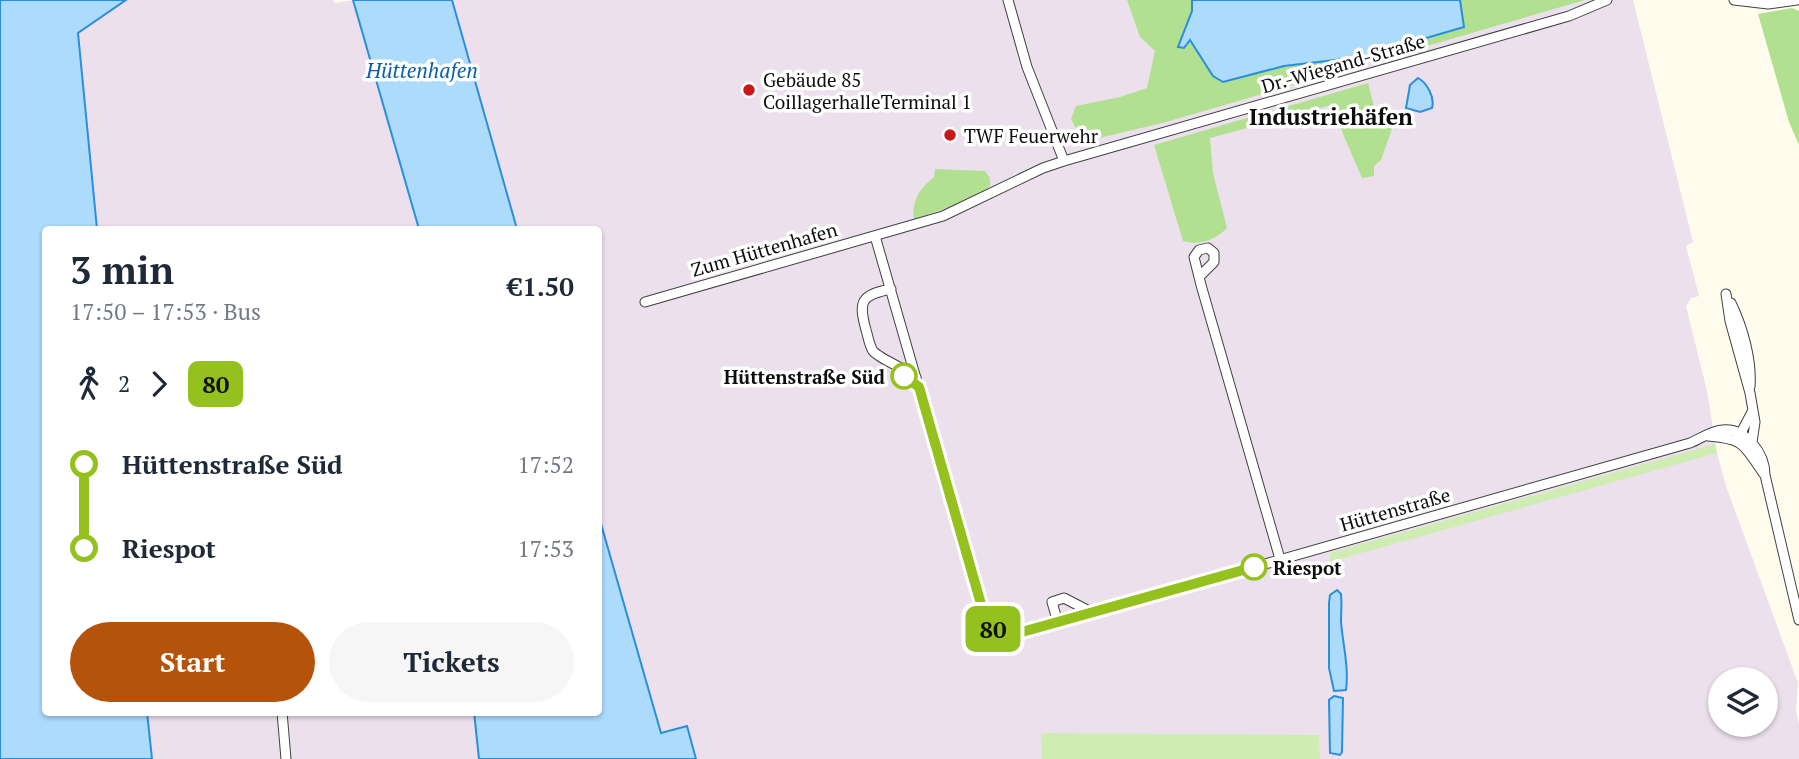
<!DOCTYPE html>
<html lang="en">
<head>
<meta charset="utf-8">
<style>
  :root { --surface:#fff; --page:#f6f6f7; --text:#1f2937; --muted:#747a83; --accent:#b45309 }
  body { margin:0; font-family:"PT Serif",serif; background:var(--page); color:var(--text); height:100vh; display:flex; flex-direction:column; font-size:26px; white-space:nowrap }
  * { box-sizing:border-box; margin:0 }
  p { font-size:23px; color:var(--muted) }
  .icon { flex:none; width:38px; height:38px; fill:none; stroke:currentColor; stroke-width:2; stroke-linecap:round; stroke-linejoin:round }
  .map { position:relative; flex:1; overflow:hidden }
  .details { position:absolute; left:42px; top:226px; width:560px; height:490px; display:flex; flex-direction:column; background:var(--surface); border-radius:7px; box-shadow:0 2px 5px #0004 }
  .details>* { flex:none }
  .badge { padding:0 14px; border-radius:10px; font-size:24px; line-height:46px }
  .fabs { position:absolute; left:1708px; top:667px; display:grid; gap:14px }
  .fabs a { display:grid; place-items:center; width:70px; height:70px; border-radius:50%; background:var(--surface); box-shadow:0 2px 5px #0004; font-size:35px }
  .map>.badge { position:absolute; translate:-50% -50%; box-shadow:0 0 0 4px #fff }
  .legs { display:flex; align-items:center; gap:10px; height:77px; padding:0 28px; font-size:23px }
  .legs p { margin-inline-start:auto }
  .head { display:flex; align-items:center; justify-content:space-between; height:119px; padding:0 28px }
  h1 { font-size:38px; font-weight:600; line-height:52px }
  .primary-button { display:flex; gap:14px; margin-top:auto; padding:14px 28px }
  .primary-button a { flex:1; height:80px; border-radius:42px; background:var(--accent); color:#fff; font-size:28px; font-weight:600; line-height:80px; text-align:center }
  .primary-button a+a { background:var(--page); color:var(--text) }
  ul { padding:0 28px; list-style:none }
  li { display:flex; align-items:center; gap:24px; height:84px; font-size:26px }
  li i { display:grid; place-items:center; width:10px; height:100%; margin:0 9px; background:currentColor }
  li i::after { content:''; width:18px; height:18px; margin:-9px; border:5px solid; border-radius:50%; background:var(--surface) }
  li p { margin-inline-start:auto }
  li:first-child i { background:linear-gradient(#0000 50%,currentColor 0) }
  li:last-child i { background:linear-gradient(currentColor 50%,#0000 0) }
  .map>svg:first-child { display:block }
  .industrial { fill:#ece0ed; fill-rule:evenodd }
  .green { fill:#cfedb2 }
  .forest { fill:#b1e090 }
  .water { fill:#acdbfc; stroke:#2b8eda; stroke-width:2 }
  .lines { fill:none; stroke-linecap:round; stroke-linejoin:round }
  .minor-casing { stroke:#404040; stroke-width:11 }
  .minor { stroke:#fff; stroke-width:9 }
  .line-1-casing { stroke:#fff; stroke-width:16 }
  .line-1 { stroke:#95c11f; stroke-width:10 }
  .poi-dot { fill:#ca1719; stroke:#fff; stroke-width:2.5 }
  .stop-1-dot { fill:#fff; stroke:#95c11f; stroke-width:3.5 }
  .labels { text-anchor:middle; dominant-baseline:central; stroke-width:7; stroke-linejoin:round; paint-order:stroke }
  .street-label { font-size:19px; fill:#0d0d0d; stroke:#fff }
  .poi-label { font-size:19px; fill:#0d0d0d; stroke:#fff; text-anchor:start }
  .stop-label { font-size:19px; font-weight:bold; fill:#0d0d0d; stroke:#fff; text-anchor:end }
  .water-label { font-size:21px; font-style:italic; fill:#0a5eab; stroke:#fff }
  .quarter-label { font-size:23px; font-weight:bold; fill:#0d0d0d; stroke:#fff }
</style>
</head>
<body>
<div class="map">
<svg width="1799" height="759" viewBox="0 0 1799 759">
  <rect width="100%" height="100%" fill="#fffced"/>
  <path class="industrial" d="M126 0H333L335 3 353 0 419 229H97L78 33Z
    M452 0H1633L1693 242 1686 246 1699 296 1691 298 1686 306 1707 391 1717 453 1726 486 1798 683 1796 711 1799 725V759H696L686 726 661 734 599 517 598 229H517ZM1720 679H1766V724H1720Z
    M147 712H474L479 759H152Z"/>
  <path class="green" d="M1715 444 1717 453 1330 562V553Z
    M1041 733 1319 735 1320 759H1042Z"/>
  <path class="forest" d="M1127 0H1192V11L1179 46 1190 39 1197 52 1223 82 1284 66 1361 57 1464 27 1460 0H1585L1166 122 1083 142 1071 119 1076 106 1120 97 1147 88 1155 51 1140 37Z
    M1792 8 1799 11V145L1789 122 1758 14Z
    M1368 83 1375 110 1388 111 1394 123 1381 160 1374 166V176L1362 178 1343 134 1335 104 1210 138 1213 173 1227 228C1215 240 1200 246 1183 241L1154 145Z
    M935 169 985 171 990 178V186L974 199 914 219C911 201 920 188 934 177Z"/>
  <path class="water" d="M0 0H126L78 33 97 229H46V712H147L152 759H0Z
    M353 0H452L517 229H419Z
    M1192 0H1460L1464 27 1361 57 1284 66 1223 82 1213 76 1190 40 1184 48 1178 47 1192 11Z
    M1418 78C1427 83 1435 97 1432 108L1420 112 1406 108 1410 85Z
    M599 517 661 733 687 726 696 759H479L474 712H598Z
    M1337 590 1341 594C1342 603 1341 613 1341 622 1343 645 1349 667 1346 690L1334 691 1329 668V603L1330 595Z
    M1334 696 1343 698 1342 752 1340 755 1330 753 1329 700Z"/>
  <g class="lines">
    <g class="minor-casing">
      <path id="minor" d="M1008 0 1027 67 1064 161
        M1734 0 1768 4 1797 0
        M875 236 985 618C988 623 991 629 995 632 1007 641 1044 627 1058 623L1690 443C1700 439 1711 431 1722 430 1746 427 1765 454 1765 475L1799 620
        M1199 277 1214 262V253L1208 248 1199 250 1194 257 1201 285 1280 559
        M891 289C861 295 858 301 866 330 868 336 869 345 873 351 881 360 905 368 916 377
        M1726 294 1730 321 1750 393 1755 422 1752 442
        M645 302 943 216 1043 168 1064 161 1569 16 1607 0
        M1731 303C1743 328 1752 360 1750 387
        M1708 436C1746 439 1743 445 1764 474
        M1741 437 1743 429 1753 410
        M1058 623 1052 602 1064 598 1093 613
        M282 712 286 759"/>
    </g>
    <use href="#minor" class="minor"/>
  </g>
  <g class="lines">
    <g class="line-1-casing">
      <path id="line-1" d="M904 376 919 387 985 618C993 632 999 636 1015 634L1254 567"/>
    </g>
    <use href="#line-1" class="line-1"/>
  </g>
  <g class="poi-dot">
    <circle cx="749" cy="90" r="7"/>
    <circle cx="950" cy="135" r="7"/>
  </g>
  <g class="stop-1-dot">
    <circle cx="904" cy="376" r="12"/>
    <circle cx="1254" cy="567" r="12"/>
  </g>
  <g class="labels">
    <g class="street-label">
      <text transform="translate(1343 63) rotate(-16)">Dr.-Wiegand-Straße</text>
      <text transform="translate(764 249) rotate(-16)">Zum Hüttenhafen</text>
      <text transform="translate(1395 509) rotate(-16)">Hüttenstraße</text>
    </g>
    <g class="poi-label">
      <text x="763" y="79">Gebäude 85<tspan x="763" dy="22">CoillagerhalleTerminal 1</tspan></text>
      <text x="964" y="135">TWF Feuerwehr</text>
    </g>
    <g class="stop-label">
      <text x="885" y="376">Hüttenstraße Süd</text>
      <text x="1273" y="567" text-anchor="start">Riespot</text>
    </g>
    <g class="water-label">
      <text x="422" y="70">Hüttenhafen</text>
    </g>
    <g class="quarter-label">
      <text x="1331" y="116">Industriehäfen</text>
    </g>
  </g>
</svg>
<div class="fabs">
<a><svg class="icon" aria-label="layers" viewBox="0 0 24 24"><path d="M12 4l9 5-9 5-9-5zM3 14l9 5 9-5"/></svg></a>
</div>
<b class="badge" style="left:993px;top:629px;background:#95c11f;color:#111">80</b>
<section class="details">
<div class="head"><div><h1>3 min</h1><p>17:50 – 17:53 · Bus</p></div><b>€1.50</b></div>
<div class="legs"><svg class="icon" aria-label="walk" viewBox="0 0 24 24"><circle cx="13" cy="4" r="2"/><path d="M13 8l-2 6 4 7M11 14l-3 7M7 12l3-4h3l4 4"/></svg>2<svg class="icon" aria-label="forward" viewBox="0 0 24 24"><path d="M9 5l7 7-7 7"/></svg><b class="badge" style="background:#95c11f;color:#111">80</b></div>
<ul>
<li><i style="color:#95c11f"></i><b>Hüttenstraße Süd</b><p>17:52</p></li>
<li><i style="color:#95c11f"></i><b>Riespot</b><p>17:53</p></li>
</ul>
<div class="primary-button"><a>Start</a><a>Tickets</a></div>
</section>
</div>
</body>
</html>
